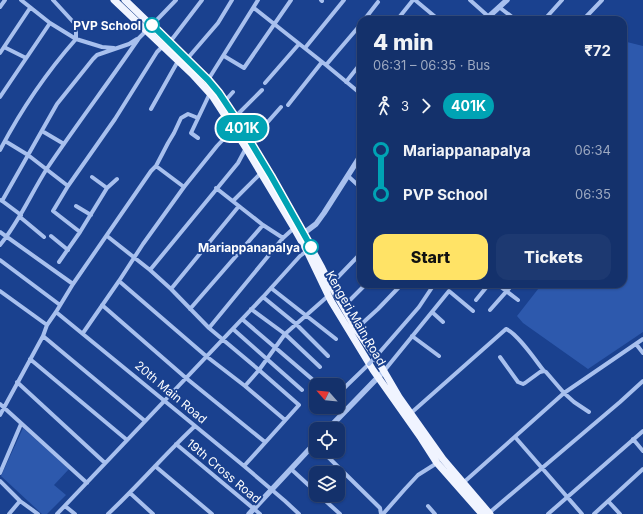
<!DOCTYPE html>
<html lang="en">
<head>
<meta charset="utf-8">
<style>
  :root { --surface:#14316b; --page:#1d3971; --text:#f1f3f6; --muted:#9da9c1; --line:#334c7e; --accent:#ffe366 }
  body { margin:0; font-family:Inter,sans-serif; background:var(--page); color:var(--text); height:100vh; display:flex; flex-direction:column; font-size:15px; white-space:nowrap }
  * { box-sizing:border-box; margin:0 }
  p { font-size:13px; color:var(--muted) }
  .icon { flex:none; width:22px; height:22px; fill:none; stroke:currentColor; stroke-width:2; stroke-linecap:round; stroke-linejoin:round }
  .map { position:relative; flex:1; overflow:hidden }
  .drawer { position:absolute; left:357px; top:16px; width:270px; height:272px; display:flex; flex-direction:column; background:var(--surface); border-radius:12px; box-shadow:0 1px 3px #0004,0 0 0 1px var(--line) }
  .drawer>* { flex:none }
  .badge { padding:0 8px; border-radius:13px; font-size:14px; line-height:26px }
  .needle { width:26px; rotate:297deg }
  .controls { position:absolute; left:309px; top:378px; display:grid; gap:8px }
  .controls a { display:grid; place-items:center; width:36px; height:36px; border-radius:8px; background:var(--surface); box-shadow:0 1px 3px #0004,0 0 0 1px var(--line); font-size:20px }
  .map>.badge { position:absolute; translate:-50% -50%; box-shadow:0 0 0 2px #fff }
  .legs { display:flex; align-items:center; gap:6px; height:44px; padding:0 16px; font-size:13px }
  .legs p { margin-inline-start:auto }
  .head { display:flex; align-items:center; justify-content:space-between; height:68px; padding:0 16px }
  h1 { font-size:22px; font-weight:800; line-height:30px }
  .primary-button { display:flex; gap:8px; margin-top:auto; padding:8px 16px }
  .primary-button a { flex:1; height:46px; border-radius:12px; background:var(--accent); color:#111; font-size:16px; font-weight:800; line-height:46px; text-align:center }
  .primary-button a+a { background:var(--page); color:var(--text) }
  ul { padding:0 16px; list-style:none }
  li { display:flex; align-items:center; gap:14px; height:44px; font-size:15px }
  li i { display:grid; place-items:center; width:6px; height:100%; margin:0 5px; background:currentColor }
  li i::after { content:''; width:10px; height:10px; margin:-5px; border:3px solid; border-radius:50%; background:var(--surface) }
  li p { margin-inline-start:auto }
  li:first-child i { background:linear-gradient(#0000 50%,currentColor 0) }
  li:last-child i { background:linear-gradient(currentColor 50%,#0000 0) }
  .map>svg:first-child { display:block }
  .green { fill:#2d59ad }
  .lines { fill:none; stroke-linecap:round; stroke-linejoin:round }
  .minor { stroke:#a8c0ee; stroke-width:4 }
  .tertiary { stroke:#a8c0ee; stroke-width:5.5 }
  .primary { stroke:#f0f4ff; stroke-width:7 }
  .minor-bridge { stroke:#a8c0ee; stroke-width:4 }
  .line-1-casing { stroke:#fff; stroke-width:9 }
  .line-1 { stroke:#00a3b4; stroke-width:6 }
  .stop-1-dot { fill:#fff; stroke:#00a3b4; stroke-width:2 }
  .labels { text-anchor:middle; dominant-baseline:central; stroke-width:4; stroke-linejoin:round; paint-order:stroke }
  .stop-label { font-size:12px; font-weight:bold; fill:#fff; stroke:#1a418f; text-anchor:end }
  .street-label { font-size:12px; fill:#fff; stroke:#1a418f }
</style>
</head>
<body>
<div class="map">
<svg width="643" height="514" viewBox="0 0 643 514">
  <rect width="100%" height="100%" fill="#1a418f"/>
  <path class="green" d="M623 41 643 46V332L588 369 523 323 517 316 542 284H623Z
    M23 428 69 469 54 485 66 495 47 514H42L1 476Z"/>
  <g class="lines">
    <path class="minor" d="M53 0 76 25V39
      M321 0 322 1
      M415 0 439 20
      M470 0 489 17
      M0 7 5 0
      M499 7 516 20
      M254 8 326 65 361 94
      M364 20 378 2
      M397 20 413 0
      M544 20 562 0
      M583 20 602 0
      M50 23 76 39
      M152 25 176 0
      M168 41 173 38 202 0
      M4 47 26 58
      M305 48 344 0
      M0 53 30 8
      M224 56 244 68 291 0
      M187 59 218 23 232 0
      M326 65 361 24
      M208 80 258 0
      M346 82 361 63
      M265 83 299 44
      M0 97 50 23 21 0
      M225 101 233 92
      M288 105 322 62
      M151 109 178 61
      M235 117 262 90
      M42 131 64 144
      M198 138 191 133 210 93
      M5 141 28 155 68 186
      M250 142 281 107
      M0 150C21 110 46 73 76 39L102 47 114 48
      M156 166 168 143 174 133 181 118 188 114 198 118
      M348 176 361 188
      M92 177 107 188
      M216 188 263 225 283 238
      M1 200 21 215
      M2 201 57 104 93 59 97 55 129 44 137 39
      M233 201 261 173
      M76 206 91 215
      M20 217 44 237
      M0 232 73 284
      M80 232 53 211 68 186 115 119 157 52 163 46
      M51 236 68 250
      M107 236 150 270 171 289 209 328 259 370 299 405 244 466
      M0 245C20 221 31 193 48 167 77 124 109 82 139 38L146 31
      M0 260 60 305
      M59 262 80 232 107 188 117 179
      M150 270 238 163 246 148
      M119 281 206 356 245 386 285 420
      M329 282 338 277 361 253
      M497 284 518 300
      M457 285V284
      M271 288 336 339
      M171 289 239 206
      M0 291 47 325
      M263 297 296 324 328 356
      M476 300 489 284
      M102 305 186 378 265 442
      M343 306 350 300 366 284
      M190 309 263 225
      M251 309 285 334 320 367
      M490 310 513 284
      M56 312 244 466 285 501 299 514
      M432 312 443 322
      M242 319 319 385
      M209 328 283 238 294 228
      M233 329 302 390
      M356 329 378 309 402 284
      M83 333 119 281 143 244 184 187 217 146 234 128
      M43 336 145 421
      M412 336 439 356
      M636 344 643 353
      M379 353 419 307 433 286V284
      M500 357 518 382 523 384 525 383 540 372 544 371 546 372 564 393 574 402 589 412
      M30 359 127 440
      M384 371 449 291 473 311
      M17 382 105 463
      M245 386 259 370 285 334 328 296
      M338 394 369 364
      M338 401 347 410
      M0 404 87 483
      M411 413 506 329C517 333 536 361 544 371
      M0 415 43 336 47 325 56 312 73 284 151 171 156 166 184 187
      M515 437 582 514
      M633 439 643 451
      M176 444 260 514
      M322 451 380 508 381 514
      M155 466 212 514
      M291 469 316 492
      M0 473 21 424
      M0 481 20 501 38 514
      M463 483 564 393 643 339
      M130 493 153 514
      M319 495 340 514
      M608 501 620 514
      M65 506 75 514
      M428 506 435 514
      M489 513 620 402 643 381
      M9 514 20 501
      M57 514 263 297 300 256 308 250
      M108 514C138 486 165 454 195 426
      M383 514 405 489 418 475 437 463
      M548 514 643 431
      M594 514 643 469"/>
    <path class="tertiary" d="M485 20 507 0
      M300 236 316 224 324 213 361 155
      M328 429 384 371
      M249 514 316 442"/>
    <path class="primary" d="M114 0 192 74 213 97 246 148 294 228 307 251 331 301 373 370 421 438 437 463 482 514
      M125 0 208 80 228 106 286 202 322 268 329 282 356 329 375 356 399 397 443 459 490 514"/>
    <path class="minor-bridge" d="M369 364 379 353"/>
  </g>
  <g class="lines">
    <g class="line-1-casing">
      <path id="line-1" d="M152 25 208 80 219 93 239 123 271 176 311 247"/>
    </g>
    <use href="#line-1" class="line-1"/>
  </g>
  <g class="stop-1-dot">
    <circle cx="152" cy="25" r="7"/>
    <circle cx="311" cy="247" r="7"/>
  </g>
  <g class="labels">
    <g class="stop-label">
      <text x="141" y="25">PVP School</text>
      <text x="300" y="247">Mariappanapalya</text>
    </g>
    <g class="street-label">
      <text transform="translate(356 318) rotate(60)">Kengeri Main Road</text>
      <text transform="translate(171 392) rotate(40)">20th Main Road</text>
      <text transform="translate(224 471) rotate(40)">19th Cross Road</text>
    </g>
  </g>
</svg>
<div class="controls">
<a><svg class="needle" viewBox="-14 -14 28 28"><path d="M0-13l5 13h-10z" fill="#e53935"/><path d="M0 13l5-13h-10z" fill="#9da9c1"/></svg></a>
<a><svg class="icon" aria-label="locate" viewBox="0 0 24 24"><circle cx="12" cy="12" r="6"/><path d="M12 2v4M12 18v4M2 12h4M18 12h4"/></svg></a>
<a><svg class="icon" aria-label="layers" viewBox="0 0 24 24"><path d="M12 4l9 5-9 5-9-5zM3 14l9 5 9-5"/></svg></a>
</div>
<b class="badge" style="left:242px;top:128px;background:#00a3b4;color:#fff">401K</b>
<section class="drawer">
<div class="head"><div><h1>4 min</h1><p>06:31 – 06:35 · Bus</p></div><b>₹72</b></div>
<div class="legs"><svg class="icon" aria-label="walk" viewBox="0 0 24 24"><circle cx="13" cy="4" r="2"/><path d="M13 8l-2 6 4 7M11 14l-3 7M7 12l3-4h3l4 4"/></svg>3<svg class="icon" aria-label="forward" viewBox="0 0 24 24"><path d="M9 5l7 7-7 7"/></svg><b class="badge" style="background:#00a3b4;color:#fff">401K</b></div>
<ul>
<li><i style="color:#00a3b4"></i><b>Mariappanapalya</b><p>06:34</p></li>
<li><i style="color:#00a3b4"></i><b>PVP School</b><p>06:35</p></li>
</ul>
<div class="primary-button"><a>Start</a><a>Tickets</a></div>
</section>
</div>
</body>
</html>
